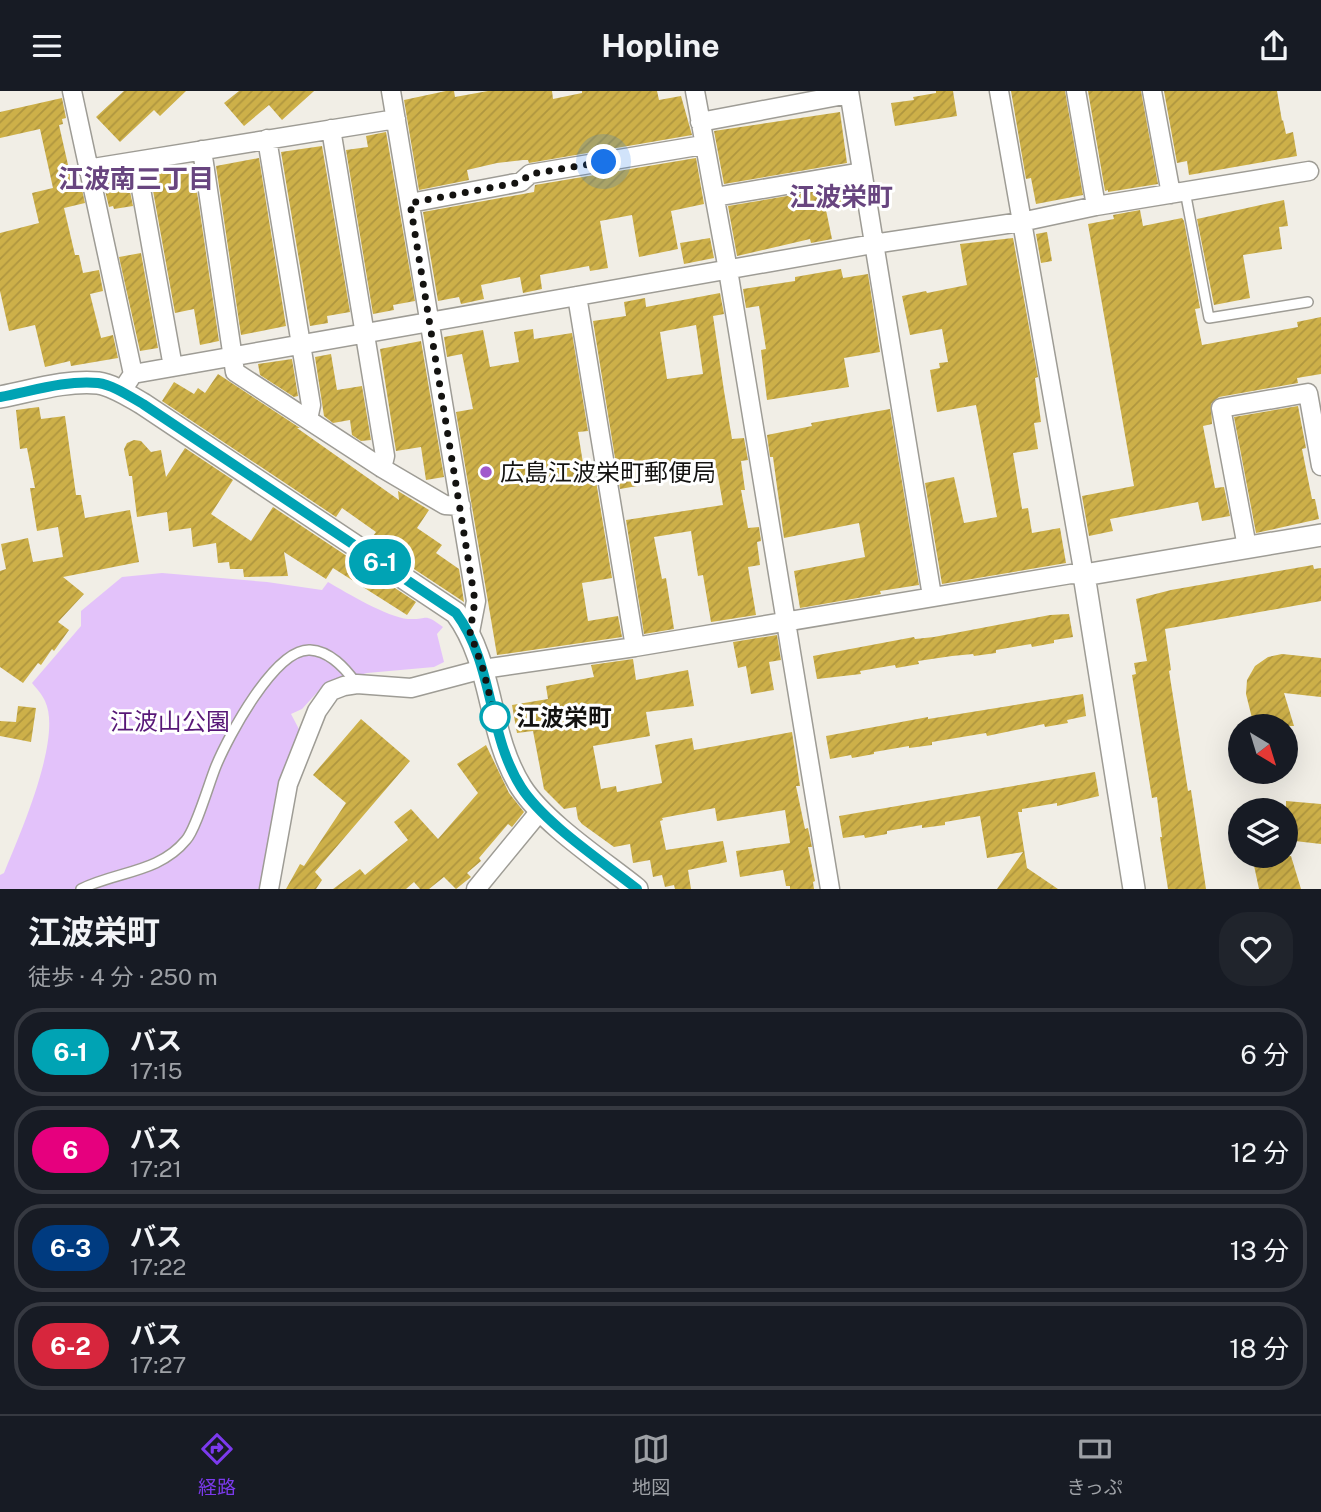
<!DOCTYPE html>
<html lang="ja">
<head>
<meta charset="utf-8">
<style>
  :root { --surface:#171b24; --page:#20242c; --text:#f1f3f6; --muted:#9ea1a6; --line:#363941; --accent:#7c3aed }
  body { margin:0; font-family:"Public Sans","Noto Sans JP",sans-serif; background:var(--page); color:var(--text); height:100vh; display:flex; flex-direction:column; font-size:26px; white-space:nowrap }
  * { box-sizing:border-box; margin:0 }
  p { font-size:23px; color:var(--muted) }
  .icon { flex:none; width:38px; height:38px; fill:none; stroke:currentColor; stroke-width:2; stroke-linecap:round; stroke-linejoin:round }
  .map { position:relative; height:798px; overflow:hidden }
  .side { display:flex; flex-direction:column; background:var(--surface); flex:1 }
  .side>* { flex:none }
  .badge { padding:0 14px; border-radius:23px; font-size:24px; line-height:46px }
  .needle { width:46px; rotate:142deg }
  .fabs { position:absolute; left:1228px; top:623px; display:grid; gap:14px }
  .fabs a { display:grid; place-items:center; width:70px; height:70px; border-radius:50%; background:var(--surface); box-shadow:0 7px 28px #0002; font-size:35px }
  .you { position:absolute; width:35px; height:35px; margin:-18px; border:5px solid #fff; border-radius:50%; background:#1a73e8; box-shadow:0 0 0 10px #1a73e833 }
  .map>.badge { position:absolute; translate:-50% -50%; box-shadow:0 0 0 4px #fff }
  .round { display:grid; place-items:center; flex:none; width:74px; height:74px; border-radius:28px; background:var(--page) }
  .overview { display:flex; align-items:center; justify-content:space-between; height:119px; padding:0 28px }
  h1 { font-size:33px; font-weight:700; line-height:52px }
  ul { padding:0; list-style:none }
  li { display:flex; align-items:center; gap:21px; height:88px; margin:0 14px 10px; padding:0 14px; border:4px solid var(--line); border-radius:28px }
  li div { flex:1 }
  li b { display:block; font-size:26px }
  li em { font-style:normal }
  li .badge { min-width:77px; font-weight:700; text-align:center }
  header { display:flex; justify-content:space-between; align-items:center; height:91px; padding:0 28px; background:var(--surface); font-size:32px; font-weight:700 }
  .dock { display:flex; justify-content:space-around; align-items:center; height:98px; border-top:2px solid var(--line); background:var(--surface); font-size:19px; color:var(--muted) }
  .dock a { display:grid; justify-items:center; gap:4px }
  .dock .on { color:var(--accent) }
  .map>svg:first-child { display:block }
  .green { fill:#e3c2fa }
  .building { fill:url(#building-hatch); fill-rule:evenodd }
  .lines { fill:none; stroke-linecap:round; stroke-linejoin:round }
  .service-casing { stroke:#9e9c95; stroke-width:12 }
  .minor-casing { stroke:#9e9c95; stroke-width:21 }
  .tertiary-casing { stroke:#9e9c95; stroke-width:24 }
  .service { stroke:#fff; stroke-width:9 }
  .minor { stroke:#fff; stroke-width:18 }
  .tertiary { stroke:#fff; stroke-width:21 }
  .line-casing { stroke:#fff; stroke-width:16 }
  .line { stroke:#00a3b4; stroke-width:10 }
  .walk { stroke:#141311; stroke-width:7; stroke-dasharray:0 12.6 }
  .poi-dot { fill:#a159cc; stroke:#fff; stroke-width:2.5 }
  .stop-dot { fill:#fff; stroke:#00a3b4; stroke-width:3.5 }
  .labels { text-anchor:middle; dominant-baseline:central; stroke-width:6; stroke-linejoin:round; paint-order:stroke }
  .poi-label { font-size:24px; fill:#141311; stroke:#fff; text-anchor:start }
  .stop-label { font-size:24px; font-weight:bold; fill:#141311; stroke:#fff; text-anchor:start }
  .park-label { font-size:24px; fill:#571777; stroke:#fff }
  .neighbourhood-label { font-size:26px; font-weight:bold; fill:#68457f; stroke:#fff }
</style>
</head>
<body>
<header><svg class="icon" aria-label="menu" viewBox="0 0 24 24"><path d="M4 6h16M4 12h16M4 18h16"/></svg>Hopline<svg class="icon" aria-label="share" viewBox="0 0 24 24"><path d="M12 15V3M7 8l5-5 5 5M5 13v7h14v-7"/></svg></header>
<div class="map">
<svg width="1321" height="798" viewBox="0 0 1321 798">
  <defs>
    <pattern id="building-hatch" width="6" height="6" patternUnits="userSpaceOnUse" patternTransform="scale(1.75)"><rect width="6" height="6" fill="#cdb049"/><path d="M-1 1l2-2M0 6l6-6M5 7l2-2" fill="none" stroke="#af963f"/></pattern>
  </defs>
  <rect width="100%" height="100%" fill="#f1eee6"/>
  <path class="green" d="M162 482 267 491 322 499 328 491C347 502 387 526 408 528 429 529 423 521 443 536L437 543 444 571 434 576 367 582 323 595 302 618 291 623 301 642 261 798H0V784L4 782C19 745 63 647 45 610 42 603 36 597 32 592L81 535V520L122 486Z"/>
  <path class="building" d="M124 0H186L160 25 154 19 120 51 96 26Z
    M239 0H314L282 29 269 14 244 35 224 12Z
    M446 0H454L455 6 488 0H552L553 8 582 2V0H657L659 9 681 5 692 44 529 72 528 69H523L497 72 467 79 469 89 419 99 404 9Z
    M936 0H953L957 25 895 35 891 12 914 9 913 6 936 2Z
    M1011 0H1065L1083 104 1036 113 1031 87 1026 88Z
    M1088 0H1141L1158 93 1108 101V99L1105 100Z
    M1164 0H1277L1282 30 1283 29 1286 43 1293 41 1297 65 1189 84 1187 70 1177 72Z
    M62 7 66 27 62 28 63 33 59 34 73 96 81 94 85 112 64 117 75 164H79L83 182 99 179 103 200 90 203 101 247 113 244 118 267 71 275 70 270 45 276 35 234 9 240 0 200V142L39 132 32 102 53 97 40 38 0 47V21Z
    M840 21 847 72 724 93 714 40Z
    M386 41 415 210 393 214 394 219 373 223 346 59 368 56 366 45Z
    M322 55 350 221 327 225 328 232 310 235 281 61Z
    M259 67 286 235 241 244 216 75Z
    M696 67 704 113 671 120 678 158 639 166 632 124 600 130 608 177 590 180 589 175 540 184 542 198 523 202 520 186 481 194 484 208 461 213 459 206 438 210 423 121 534 101 535 94Z
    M193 74 219 250 200 254 194 218 175 222 150 83Z
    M127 86 133 115 114 118 113 115 109 116 103 91Z
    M852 94 855 114 826 119 832 148 811 152 810 148 737 165 728 115Z
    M1284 109 1288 135 1279 136 1282 158 1243 164 1250 207 1214 214 1197 128Z
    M1140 119 1143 135 1182 127 1184 130 1200 217 1195 218 1202 254 1298 236 1297 231 1321 226V283L1297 287 1298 292 1219 306 1211 313 1212 333 1203 335 1215 397 1224 396 1230 425 1202 430 1198 411 1110 428 1113 440 1089 445 1082 405 1134 395 1088 133 1114 128 1113 124Z
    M1047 141 1052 170 1041 172 1036 143Z
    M710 147 714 167 684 173 680 152Z
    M1013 147 1038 286 1035 287 1041 331 1034 332 1038 358 1013 362 1022 418 1028 417 1032 442 1060 437 1066 472 942 493 925 392 954 386 964 432 997 426 976 314 937 321 930 279 940 277 939 272 948 271 942 238 910 244 902 205 926 200 927 202 967 194 960 153Z
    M141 162 158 257 140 260 119 166Z
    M841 178 843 187 868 183 880 261 844 267 849 296 767 309 761 259 766 258 759 215 746 217 743 198 795 190V186Z
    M720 202 724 223 713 225 724 300 732 348 744 347 748 369 741 370 745 399H741L748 437 759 436 761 450 757 451 760 474 748 476 756 524 711 531 703 484 698 485 691 440 654 446 662 488 666 487 674 538 644 543 626 429 723 414 717 379 636 392 637 395 620 398 593 230 626 225 624 211 645 207 646 216ZM696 234 703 283 667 288 660 241Z
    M533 238 534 248 572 242 588 340 578 341 586 391 596 390 612 487 582 492 588 530 618 525 622 546 497 564 456 321 473 318 462 263 447 266 444 246 483 239 490 276 519 271 514 241Z
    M421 250 444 386 426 389 421 356 396 360 380 258Z
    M331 263 337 299 362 295 371 349 361 350 352 344 350 329 333 332 324 325 315 266Z
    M292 268 298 305 294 306 260 284 258 273Z
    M218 283 300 337H297L399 409 398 400 429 419 417 437 442 454 436 462 459 478 464 511 370 449 376 441 342 417 336 426 162 310 174 291 194 303 198 297 205 302Z
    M1298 315 1306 357 1302 358 1312 408H1315L1319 428 1256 442 1234 326Z
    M39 316 41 328 65 325 76 404H81L85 427 130 419 139 471 63 486 84 503 58 531 69 539 54 560 52 558 41 574 38 572 23 592 0 576V480L6 478 1 453 28 447 33 471 63 466 58 436 37 440 30 397H35L27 357 20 358 16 319Z
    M890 318 919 494 880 500 881 503 800 517 794 480 865 466 859 432 784 447 773 366H770L767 344 812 335 811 332Z
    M134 349 141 350 151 361 161 359 166 386 185 357 233 389 211 423 251 450 273 416 416 511 407 524 333 477 326 488 284 461 288 485 244 486 243 478H230L229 471 218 472 216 452 193 456 191 437 169 440 167 421 137 426 132 385H129L124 358 127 352Z
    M1313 474 1314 478 1321 477V510L1165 538 1171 579 1169 580 1188 700 1191 699 1206 798H1168L1160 746H1162L1157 706 1152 707 1132 584 1136 583 1134 572 1147 570 1136 508 1171 499Z
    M1069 523 1073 546 1054 549V552L1032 556 1031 553 996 559V562L974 565 973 563 952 565 918 570 919 573 896 577 895 574 860 580 861 583 817 588 813 565 914 546 915 548 934 546 1050 524Z
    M777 544 781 569 769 571 774 599 751 603 746 575 738 577 733 551Z
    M1282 563 1321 567V606L1284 602 1294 635H1254L1246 603 1247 589 1255 575 1268 566Z
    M633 568 636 589 688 579 694 615 646 621 650 645 593 655 601 698 616 695 617 701 662 692 655 654 692 647 694 659 792 641 800 695H796L805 738 808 737 812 756H808L815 790 813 791 814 798H790V795H786L783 779 740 786 736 760 790 752 785 719 717 730 715 717 662 727 663 729 660 730 666 759 723 750 727 771 688 779 691 798H675L674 794 665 796 662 784 653 786 650 769 633 772 630 753 614 756 582 733 578 728 576 716 564 718 544 698 533 640 517 642 512 614 548 608 546 595 594 586 591 574Z
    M1083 603 1086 625 1067 629 1068 632 1045 636 1044 633 987 645 986 642 932 651V654L909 657V655L874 661V663L852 667 851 664 830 668 826 645 928 626V628L947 625Z
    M18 615 36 617 31 651 0 645V630L16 631Z
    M361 628 410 670 315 781 322 789 316 798H286L300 773 304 775 346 712 313 684Z
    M486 654 509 702 524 721 512 736 508 733 479 767 481 770 467 782 471 786 456 798 444 786 429 798H420L414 791 406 798H333L360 778 365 784 408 749 394 731 411 718 438 748 478 702 457 673Z
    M1095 681 1099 705 1057 715V712L1022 718V721H1018L1027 777 1058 798H997L1023 761 987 767 980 725 945 731V734L922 737V734L887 740V743L865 747 864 744 843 747 839 725Z
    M1286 710 1321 713V753L1286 749Z
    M1252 765H1291L1301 798H1259Z"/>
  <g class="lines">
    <g class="service-casing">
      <path id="service" d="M1185 100 1209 227 1308 211
        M81 798C117 780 159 782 186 749 196 738 209 692 216 675 228 646 275 557 310 559 330 560 345 577 356 592"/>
    </g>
    <g class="minor-casing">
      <path id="minor" d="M72 0 133 283
        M391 0 476 510 470 541
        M695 0 728 179 830 798
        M849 0 932 505
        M1076 0 1096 115
        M1152 0 1171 103
        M700 31 849 3
        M331 38 385 365 382 377
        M267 48 311 314 308 328
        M202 59 235 281 382 377 445 414 461 415
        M136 70 173 276
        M87 78 396 28
        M715 106 862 81
        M410 112 521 91 530 83 703 54
        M577 205 635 556
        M121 301 133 283 873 153 1021 131 1096 115 1309 80
        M1247 456 1221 317 1308 302 1321 375
        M269 798 288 693 317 620 331 600 344 595 357 593 411 597 483 578 635 556 1071 483 1084 484 999 0
        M476 798 540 720"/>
    </g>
    <g class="tertiary-casing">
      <path id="tertiary" d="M0 306C32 300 65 289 98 292 113 294 129 305 143 313L456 522C494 573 487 642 521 696 544 732 602 770 637 798
        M1134 798 1084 484 1321 444"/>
    </g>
    <use href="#service" class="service"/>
    <use href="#minor" class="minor"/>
    <use href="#tertiary" class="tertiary"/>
  </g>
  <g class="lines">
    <g class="line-casing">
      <path id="line" d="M0 306C32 300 65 289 98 292 113 294 129 305 143 313L456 522C494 573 487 642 521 696 544 732 602 770 637 798"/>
    </g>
    <use href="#line" class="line"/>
    <path class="walk" d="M495 626 483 578 470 541 475 510 410 112 521 91 530 83 604 71"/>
  </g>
  <circle class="poi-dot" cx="486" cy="381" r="7"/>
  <circle class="stop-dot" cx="495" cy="626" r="14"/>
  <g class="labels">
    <g class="poi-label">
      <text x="500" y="381">広島江波栄町郵便局</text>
    </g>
    <g class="stop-label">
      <text x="516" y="626">江波栄町</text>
    </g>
    <g class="park-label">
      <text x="170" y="630">江波山公園</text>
    </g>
    <g class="neighbourhood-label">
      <text x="136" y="87">江波南三丁目</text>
      <text x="841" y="105">江波栄町</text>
    </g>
  </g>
</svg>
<div class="fabs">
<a><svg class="needle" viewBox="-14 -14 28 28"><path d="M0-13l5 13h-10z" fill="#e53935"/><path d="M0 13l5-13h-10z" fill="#9ea1a6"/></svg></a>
<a><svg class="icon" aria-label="layers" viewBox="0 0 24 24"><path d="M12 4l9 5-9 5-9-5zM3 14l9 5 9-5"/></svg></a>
</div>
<div class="you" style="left:604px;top:71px"></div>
<b class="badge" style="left:380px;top:471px;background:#00a3b4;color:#fff">6-1</b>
</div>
<section class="side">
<div class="overview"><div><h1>江波栄町</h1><p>徒歩 · 4 分 · 250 m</p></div><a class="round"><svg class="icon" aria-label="heart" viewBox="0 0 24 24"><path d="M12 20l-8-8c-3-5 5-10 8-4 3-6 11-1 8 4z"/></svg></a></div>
<ul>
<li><span class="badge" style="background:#00a3b4;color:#fff">6-1</span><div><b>バス</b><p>17:15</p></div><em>6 分</em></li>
<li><span class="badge" style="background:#e6007e;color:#fff">6</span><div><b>バス</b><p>17:21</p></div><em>12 分</em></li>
<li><span class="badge" style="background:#003b80;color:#fff">6-3</span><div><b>バス</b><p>17:22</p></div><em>13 分</em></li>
<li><span class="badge" style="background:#d7263d;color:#fff">6-2</span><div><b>バス</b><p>17:27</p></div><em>18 分</em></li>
</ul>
</section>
<nav class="dock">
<a class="on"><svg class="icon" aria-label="directions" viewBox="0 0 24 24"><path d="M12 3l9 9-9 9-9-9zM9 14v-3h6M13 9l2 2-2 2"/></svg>経路</a>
<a><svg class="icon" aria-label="map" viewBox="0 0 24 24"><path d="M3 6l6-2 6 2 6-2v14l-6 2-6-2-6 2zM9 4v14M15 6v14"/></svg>地図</a>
<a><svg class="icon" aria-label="tickets" viewBox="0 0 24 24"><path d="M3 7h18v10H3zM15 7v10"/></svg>きっぷ</a>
</nav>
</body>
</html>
